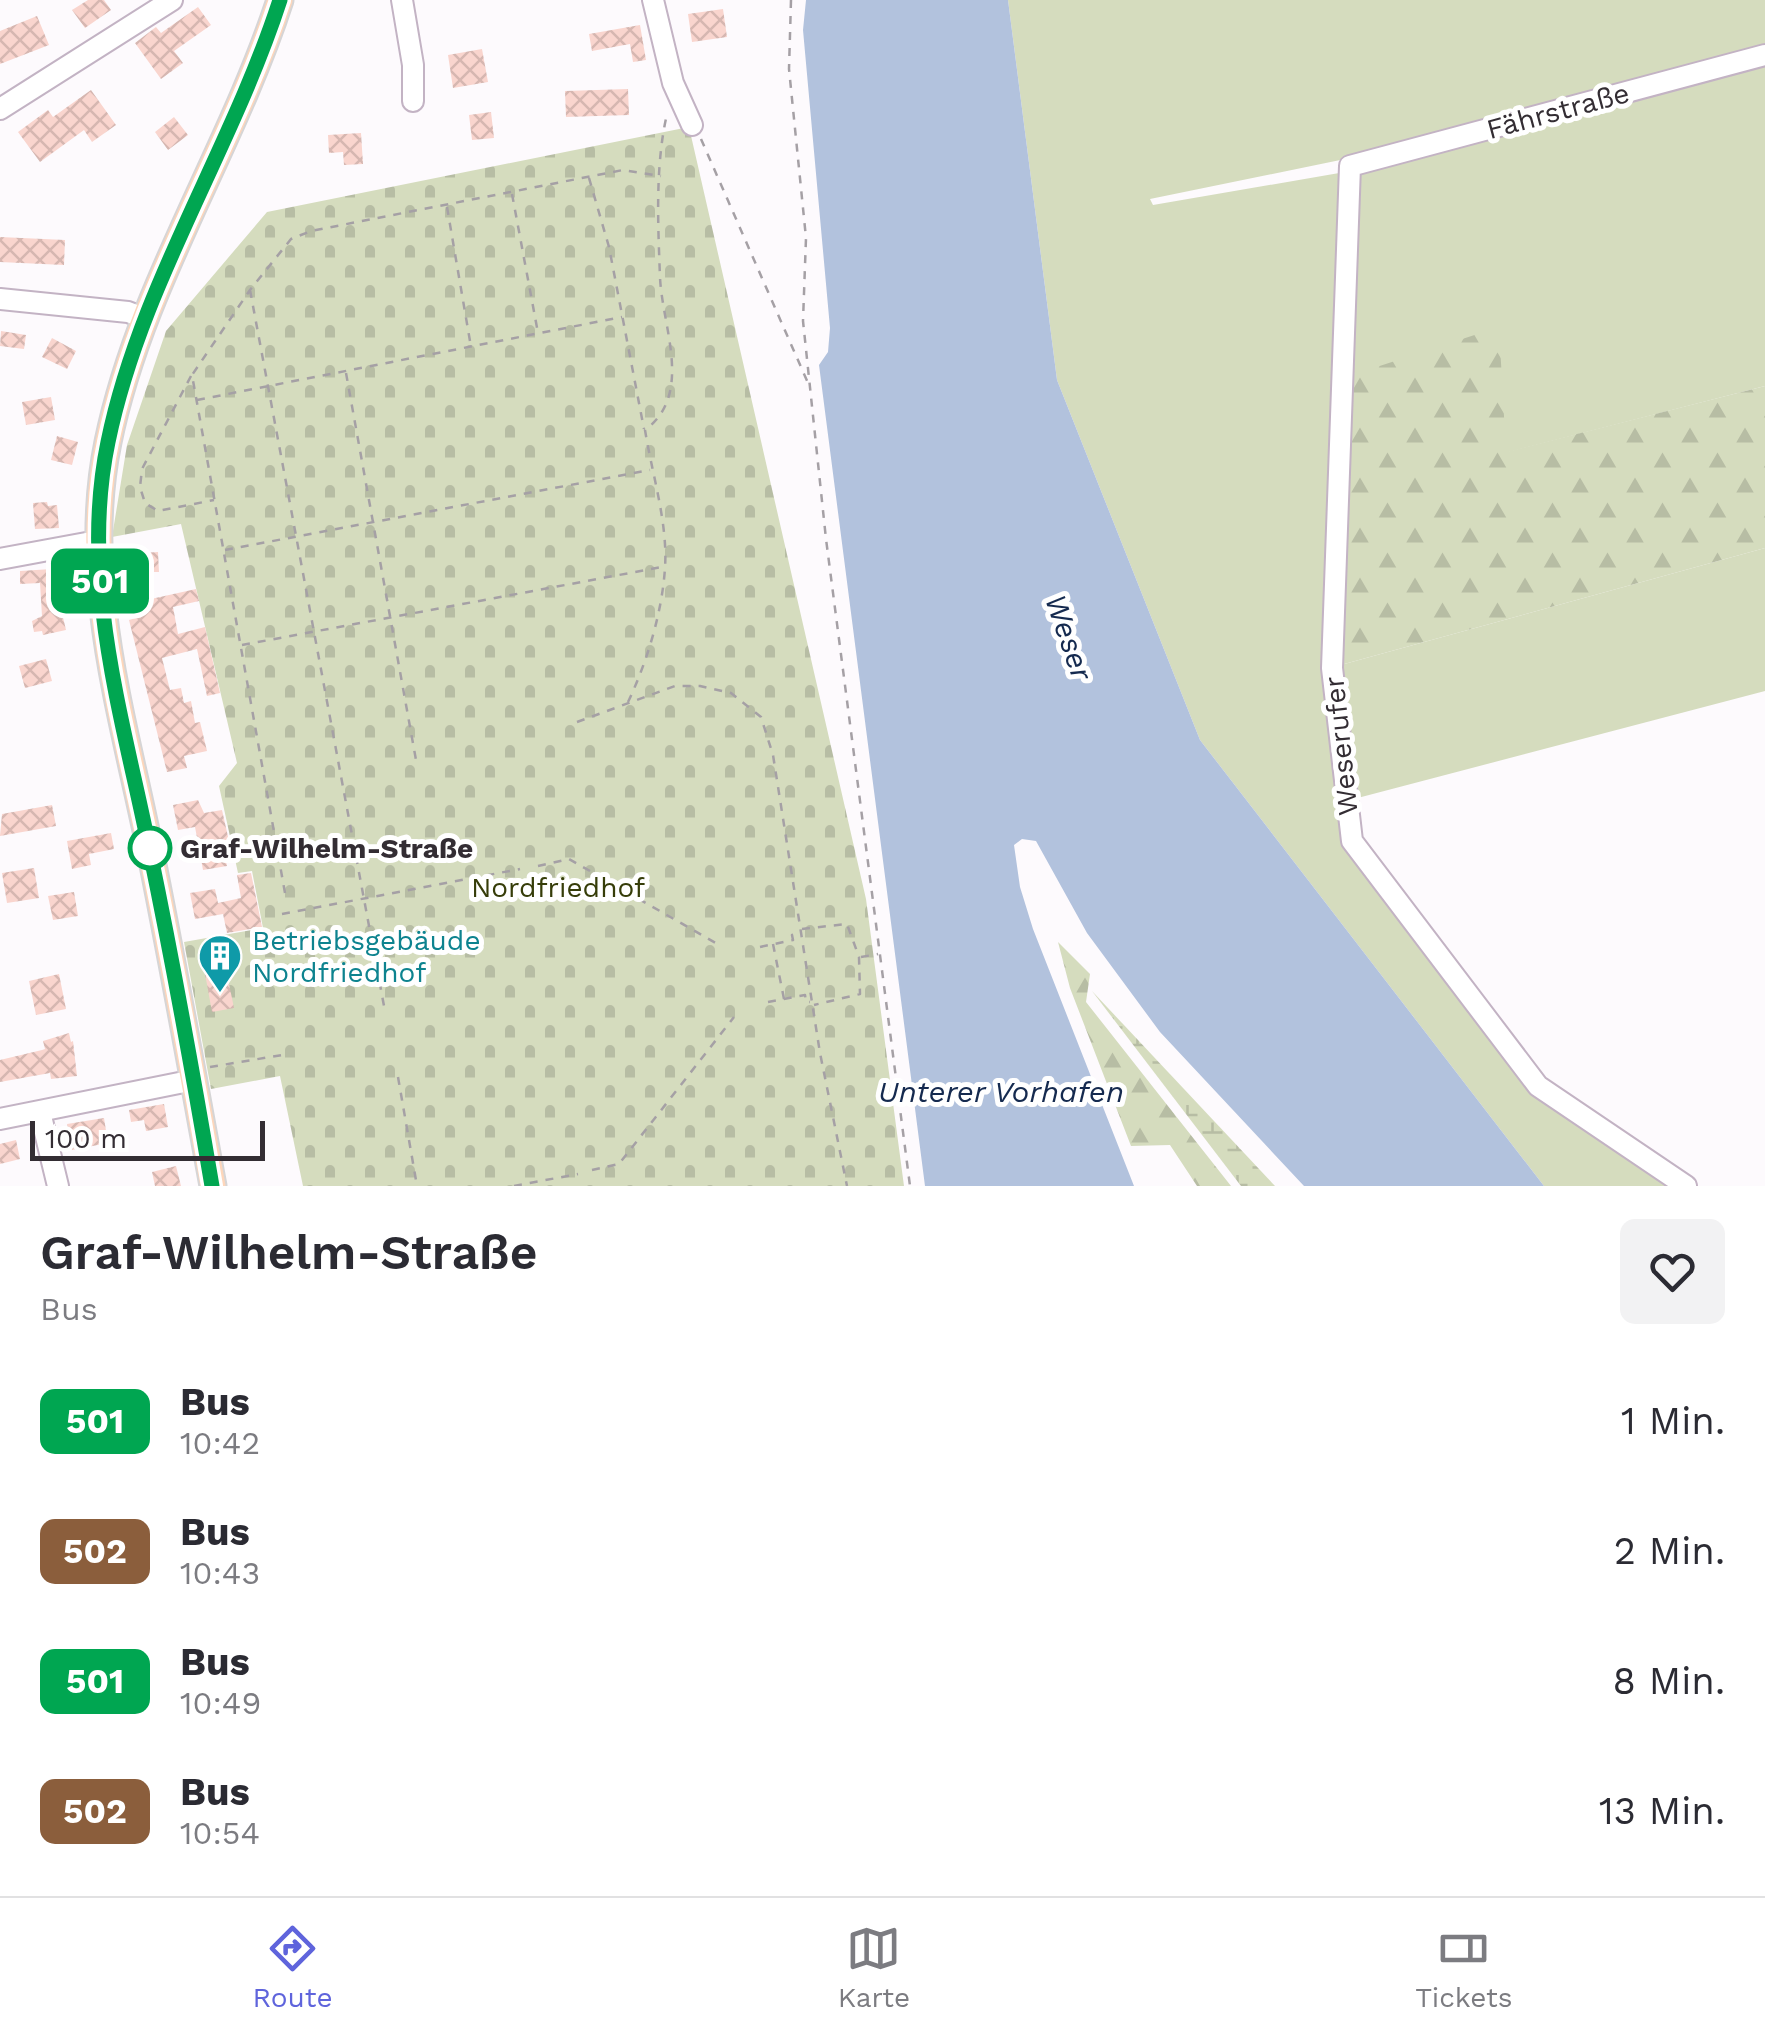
<!DOCTYPE html>
<html lang="de">
<head>
<meta charset="utf-8">
<style>
  :root { --surface:#fff; --page:#f2f2f3; --text:#2b2b33; --muted:#7c7c81; --line:#e1e1e2; --accent:#5f64dc }
  body { margin:0; font-family:"Work Sans",sans-serif; background:var(--page); color:var(--text); height:100vh; display:flex; flex-direction:column; font-size:38px; white-space:nowrap }
  * { box-sizing:border-box; margin:0 }
  p { font-size:32px; color:var(--muted) }
  .icon { flex:none; width:55px; height:55px; fill:none; stroke:currentColor; stroke-width:2; stroke-linecap:round; stroke-linejoin:round }
  .map { position:relative; height:1186px; overflow:hidden }
  .details { display:flex; flex-direction:column; background:var(--surface); flex:1 }
  .details>* { flex:none }
  .badge { padding:0 20px; border-radius:15px; font-size:35px; line-height:65px }
  .scale { position:absolute; left:30px; bottom:25px; width:235px; box-sizing:border-box; padding-left:10px; border:5px solid #332d33; border-top:0; font-size:28px; line-height:35px; white-space:nowrap; color:#332d33; -webkit-text-stroke:8px #fff; paint-order:stroke }
  .map>.badge { position:absolute; translate:-50% -50%; box-shadow:0 0 0 5px #fff }
  .round { display:grid; place-items:center; flex:none; width:105px; height:105px; border-radius:15px; background:var(--page) }
  .head { display:flex; align-items:center; justify-content:space-between; height:170px; padding:0 40px }
  h1 { font-size:48px; font-weight:600; line-height:75px }
  ul { padding:0; list-style:none }
  li { display:flex; align-items:center; gap:30px; height:130px; padding:0 40px }
  li div { flex:1 }
  li b { display:block; font-size:38px }
  li em { font-style:normal }
  li .badge { min-width:110px; font-weight:700; text-align:center }
  .tabs { display:flex; justify-content:space-around; align-items:center; height:140px; border-top:2px solid var(--line); background:var(--surface); font-size:28px; color:var(--muted) }
  .tabs a { display:grid; justify-items:center; gap:5px }
  .tabs .current { color:var(--accent) }
  .map>svg:first-child { display:block }
  .grass { fill:#d5dcbe }
  .forest { fill:url(#forest-firs) }
  .wetland { fill:url(#wetland-marsh) }
  .cemetery { fill:url(#cemetery-stones) }
  .water { fill:#b2c2dd }
  .building { fill:url(#building-cross-hatch) }
  .lines { fill:none; stroke-linecap:round; stroke-linejoin:round }
  .minor-casing { stroke:#c3b3c4; stroke-width:24 }
  .major-casing { stroke:#d6d5d6; stroke-width:29 }
  .path { stroke:#a5a0a5; stroke-width:2.5; stroke-dasharray:8 8; stroke-linecap:butt }
  .minor { stroke:#fff; stroke-width:20 }
  .major { stroke:#fdd6bb; stroke-width:25 }
  .line-casing { stroke:#fff; stroke-width:22 }
  .line { stroke:#00a651; stroke-width:15 }
  .stop-dot { fill:#fff; stroke:#00a651; stroke-width:5 }
  .labels { text-anchor:middle; dominant-baseline:central; stroke-width:10; stroke-linejoin:round; paint-order:stroke }
  .street-label { font-size:28px; fill:#332d33; stroke:#fff }
  .stop-label { font-size:28px; font-weight:bold; fill:#332d33; stroke:#fff; text-anchor:start }
  .park-label { font-size:28px; fill:#363d09; stroke:#fff }
  .culture-label { font-size:28px; fill:#0d838f; stroke:#fff; text-anchor:start }
  .water-label { font-size:30px; font-style:italic; fill:#152a4f; stroke:#fff }
</style>
</head>
<body>
<div class="map">
<svg width="1765" height="1186" viewBox="0 0 1765 1186">
  <defs>
    <pattern id="forest-firs" width="22" height="20" patternUnits="userSpaceOnUse" patternTransform="scale(2.5)"><rect width="22" height="20" fill="#d5dcbe"/><path d="M5 1l3.5 6h-7zM16 11l3.5 6h-7z" fill="#b7bda4"/></pattern>
    <pattern id="wetland-marsh" width="20" height="14" patternUnits="userSpaceOnUse" patternTransform="scale(2.5)"><rect width="20" height="14" fill="#d5dcbe"/><path d="M1 5h8M5 5V1M11 12h8M15 12V8" fill="none" stroke="#b7bda4"/></pattern>
    <pattern id="cemetery-stones" width="16" height="16" patternUnits="userSpaceOnUse" patternTransform="scale(2.5)"><rect width="16" height="16" fill="#d5dcbe"/><path d="M2 7V4a2 2 0 0 1 4 0v3zM10 15v-3a2 2 0 0 1 4 0v3z" fill="#b7bda4"/></pattern>
    <pattern id="building-cross-hatch" width="8" height="8" patternUnits="userSpaceOnUse" patternTransform="scale(2.5)"><rect width="8" height="8" fill="#f9d5ce"/><path d="M0 0l8 8M0 8l8-8" fill="none" stroke="#d6b7b1"/></pattern>
  </defs>
  <rect width="100%" height="100%" fill="#fdfafd"/>
  <path class="grass" d="M1008 0H1765V386L1505 453 1349 376 1350 158 1150 199 1153 205 1345 172 1325 670 1346 843 1537 1091 1677 1186H1544L1200 740 1057 380Z
    M1765 548V691L1350 800 1337 666Z"/>
  <path class="forest" d="M1499 327 1506 452 1765 386V548L1337 666 1349 376Z
    M1058 942 1090 974 1086 1002 1231 1186H1197L1170 1145 1131 1146 1070 988Z"/>
  <path class="wetland" d="M1092 991 1275 1186H1241Z"/>
  <path class="cemetery" d="M689 127 866 899 904 1186H303L280 1076 211 1089 184 942 263 928 252 871 238 873 219 786 237 763 181 524 112 537 127 445 166 331 267 212Z"/>
  <path class="water" d="M806 0H1008L1057 380 1200 740 1544 1186H1304L1160 1032 1087 933 1036 841 1022 839 1014 845 1020 887 1033 929 1134 1186H925L819 365 828 352 830 328 803 30Z"/>
  <path class="building" d="M88 0H104L111 10 85 28 72 10Z
    M198 7 211 25 174 51 183 63 161 79 135 43 156 27 161 33Z
    M723 9 727 37 692 42 688 14Z
    M37 16 49 45 0 64V31Z
    M640 25 646 60 633 62 630 44 592 51 589 34Z
    M482 49 488 82 453 88 448 55Z
    M628 89 629 115 566 117 565 91Z
    M91 90 116 125 92 142 84 130 40 162 18 132 48 110 53 117Z
    M491 112 494 138 472 140 469 115Z
    M174 117 188 135 168 150 155 132Z
    M361 133 363 164 344 165 343 152 329 153 328 135Z
    M0 237 65 240 64 265 0 262Z
    M1 331 26 335 24 349 0 346Z
    M52 338 76 351 67 369 42 357Z
    M51 397 55 420 26 425 22 402Z
    M57 436 78 442 72 465 51 460Z
    M47 502 48 506 57 505 59 528 35 529 33 503Z
    M158 552 159 572H126L125 554Z
    M52 569 53 573 74 572 62 583V595L58 596 66 630 43 635 42 631 34 632 32 621 42 616 40 583 20 584V571Z
    M196 589 199 601 173 607 178 634 205 627 220 693 207 696 197 649 162 658 170 690 181 688 184 703 191 701 195 723 200 722 207 751 184 756 187 768 167 772 129 620 136 618 133 603Z
    M46 659 52 681 25 688 19 666Z
    M198 800 204 813 222 810 229 841 222 843 227 866 203 870 195 827 178 830 173 805Z
    M52 805 56 826 0 836 2 814Z
    M111 833 114 849 89 854 91 865 72 869 67 841Z
    M34 868 39 898 7 903 2 873Z
    M251 873 262 927 227 933 223 914 195 919 190 893 215 889 218 903 241 898 237 875Z
    M74 892 78 916 53 920 48 896Z
    M220 965 223 980 228 979 234 1008 212 1012 204 968Z
    M59 974 66 1009 36 1015 29 981Z
    M69 1033 71 1042 73 1041 77 1076 51 1079 50 1073 0 1082V1060L42 1050 45 1049 43 1041Z
    M164 1104 168 1127 146 1131 144 1120 131 1122 129 1110Z
    M104 1118 108 1143 72 1150 67 1124Z
    M16 1140 20 1159 0 1164V1144Z
    M176 1166 181 1186H155L152 1172Z"/>
  <g class="lines">
    <g class="minor-casing">
      <path id="minor" d="M402 0 413 65V101
        M653 0 673 83 692 125
        M0 109 172 0
        M0 299 128 312 144 318
        M0 559 97 541
        M40 1112 58 1186
        M0 1119 194 1080
        M1686 1186 1538 1086 1352 841 1332 668 1350 166 1765 55"/>
    </g>
    <g class="major-casing">
      <path id="major" d="M213 1186C192 1072 172 958 149 845 122 713 80 578 108 442 140 286 231 151 280 0"/>
    </g>
    <path class="path" d="M791 0 789 69 806 238 803 321 826 539 910 1186
      M701 139 808 383
      M589 178 609 247 644 429
      M512 194 538 333
      M447 207 471 347
      M250 290 384 1006
      M346 373 416 760
      M191 376 142 469 140 487 145 503 158 511 214 500
      M197 400 622 317
      M225 550 650 470
      M242 645 662 567
      M628 702C647 662 662 613 665 568 668 523 652 474 645 430 694 394 662 327 660 277 658 224 655 166 667 114
      M577 722 675 686H700L731 693 761 717 773 755 820 1053 847 1186
      M538 866 569 859 721 946
      M285 893 192 375 250 290 291 239 311 231 623 170 661 176
      M282 914 520 869
      M802 929 847 924 859 957 860 994 814 1005
      M773 944 784 999
      M760 947 793 940 792 935 799 933
      M861 957 878 954
      M768 1002 805 995 806 1002H810
      M210 1067 282 1055
      M398 1077 417 1186
      M592 1170 619 1164 734 1017
      M514 1186 578 1174"/>
    <use href="#minor" class="minor"/>
    <use href="#major" class="major"/>
  </g>
  <g class="lines">
    <g class="line-casing">
      <path id="line" d="M212 1186C193 1074 173 963 150 852 123 718 79 580 108 442 140 286 231 151 280 0"/>
    </g>
    <use href="#line" class="line"/>
  </g>
  <defs>
    <g id="building-pin" transform="scale(2.25)"><path d="M0 17L-7.5 6A9.5 9.5 0 1 1 7.5 6Z" fill="#0f9aa8" stroke="#fff"/><path d="M-4-6H4V6H1V3H-1V6H-4ZM-2.5-4.3h1.7v1.8h-1.7ZM.8-4.3h1.7v1.8H.8ZM-2.5-1h1.7V.8h-1.7ZM.8-1h1.7V.8H.8Z" fill="#fff"/></g>
  </defs>
  <g fill-rule="evenodd">
    <use href="#building-pin" x="220" y="956"/>
  </g>
  <circle class="stop-dot" cx="150" cy="848" r="20"/>
  <g class="labels">
    <g class="street-label">
      <text transform="translate(1558 111) rotate(-15)">Fährstraße</text>
      <text transform="translate(1341 746) rotate(-96)">Weserufer</text>
    </g>
    <g class="stop-label">
      <text x="180" y="848">Graf-Wilhelm-Straße</text>
    </g>
    <g class="park-label">
      <text x="558" y="887">Nordfriedhof</text>
    </g>
    <g class="culture-label">
      <text x="252" y="940">Betriebsgebäude<tspan x="252" dy="32">Nordfriedhof</tspan></text>
    </g>
    <g class="water-label">
      <text transform="translate(1069 637) rotate(71)">Weser</text>
      <text x="1001" y="1091">Unterer Vorhafen</text>
    </g>
  </g>
</svg>
<div class="scale">100 m</div>
<b class="badge" style="left:100px;top:581px;background:#00a651;color:#fff">501</b>
</div>
<section class="details">
<div class="head"><div><h1>Graf-Wilhelm-Straße</h1><p>Bus</p></div><a class="round"><svg class="icon" aria-label="heart" viewBox="0 0 24 24"><path d="M12 20l-8-8c-3-5 5-10 8-4 3-6 11-1 8 4z"/></svg></a></div>
<ul>
<li><span class="badge" style="background:#00a651;color:#fff">501</span><div><b>Bus</b><p>10:42</p></div><em>1 Min.</em></li>
<li><span class="badge" style="background:#8b5e3c;color:#fff">502</span><div><b>Bus</b><p>10:43</p></div><em>2 Min.</em></li>
<li><span class="badge" style="background:#00a651;color:#fff">501</span><div><b>Bus</b><p>10:49</p></div><em>8 Min.</em></li>
<li><span class="badge" style="background:#8b5e3c;color:#fff">502</span><div><b>Bus</b><p>10:54</p></div><em>13 Min.</em></li>
</ul>
</section>
<nav class="tabs">
<a class="current"><svg class="icon" aria-label="directions" viewBox="0 0 24 24"><path d="M12 3l9 9-9 9-9-9zM9 14v-3h6M13 9l2 2-2 2"/></svg>Route</a>
<a><svg class="icon" aria-label="map" viewBox="0 0 24 24"><path d="M3 6l6-2 6 2 6-2v14l-6 2-6-2-6 2zM9 4v14M15 6v14"/></svg>Karte</a>
<a><svg class="icon" aria-label="tickets" viewBox="0 0 24 24"><path d="M3 7h18v10H3zM15 7v10"/></svg>Tickets</a>
</nav>
</body>
</html>
